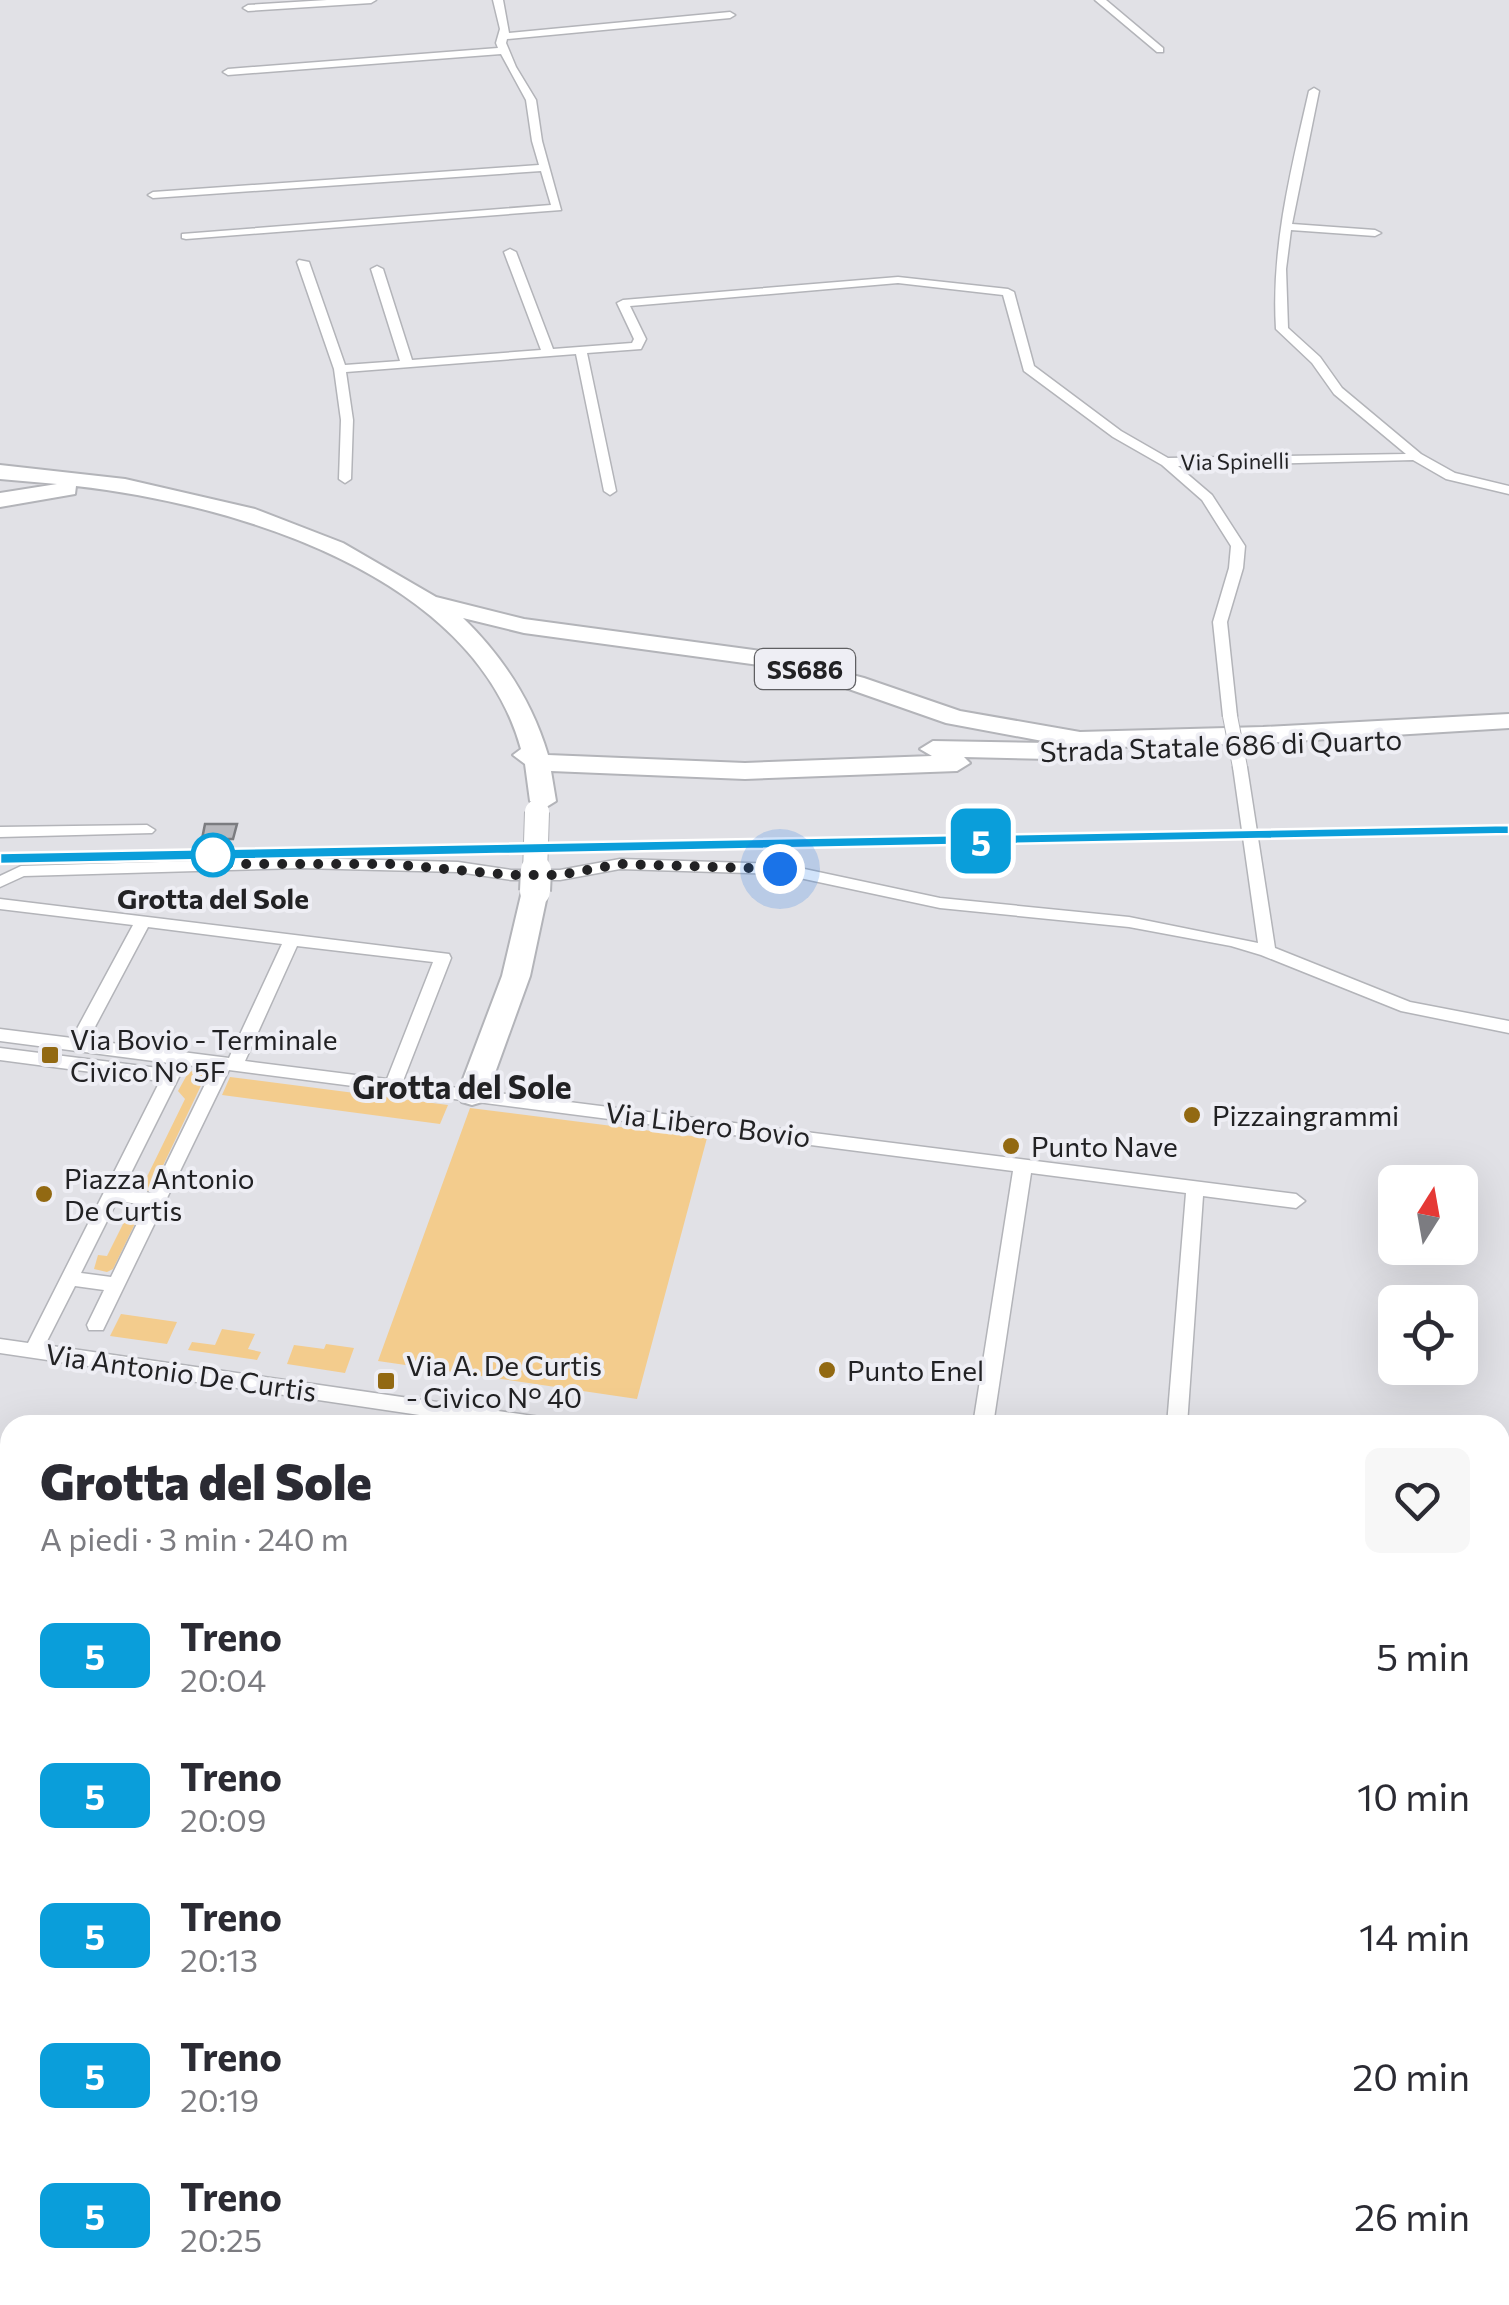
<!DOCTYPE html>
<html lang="it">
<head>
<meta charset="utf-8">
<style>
  :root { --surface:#fff; --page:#f7f7f7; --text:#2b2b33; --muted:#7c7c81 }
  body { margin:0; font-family:Commissioner,sans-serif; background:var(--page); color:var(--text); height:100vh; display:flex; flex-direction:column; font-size:38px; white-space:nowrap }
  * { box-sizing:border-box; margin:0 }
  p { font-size:32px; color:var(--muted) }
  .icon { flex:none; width:55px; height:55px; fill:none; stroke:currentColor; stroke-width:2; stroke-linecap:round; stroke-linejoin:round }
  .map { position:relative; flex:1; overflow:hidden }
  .drawer { position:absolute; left:0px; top:1415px; width:1510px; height:890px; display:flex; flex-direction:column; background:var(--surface); border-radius:30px 30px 0 0; box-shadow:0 10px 40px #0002 }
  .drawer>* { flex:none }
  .badge { padding:0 20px; border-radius:15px; font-size:35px; line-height:65px }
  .needle { width:65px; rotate:11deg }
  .tools { position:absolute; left:1378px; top:1165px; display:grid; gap:20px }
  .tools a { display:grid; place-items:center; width:100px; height:100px; border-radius:15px; background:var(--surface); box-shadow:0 10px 40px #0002; font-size:50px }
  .you { position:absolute; width:50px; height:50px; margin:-25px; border:8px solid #fff; border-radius:50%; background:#1a73e8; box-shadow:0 0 0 15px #1a73e833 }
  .map>.badge { position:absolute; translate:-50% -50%; box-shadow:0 0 0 5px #fff }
  .round { display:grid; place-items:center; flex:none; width:105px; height:105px; border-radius:15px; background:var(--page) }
  .overview { display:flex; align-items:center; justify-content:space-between; height:170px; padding:0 40px }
  h1 { font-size:48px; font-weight:800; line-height:75px }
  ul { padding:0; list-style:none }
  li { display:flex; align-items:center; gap:30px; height:140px; padding:0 40px }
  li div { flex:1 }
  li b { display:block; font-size:38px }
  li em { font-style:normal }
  li .badge { min-width:110px; font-weight:700; text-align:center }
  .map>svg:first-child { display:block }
  .green { fill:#f3cc8d }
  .building { fill:#b8b8bd; stroke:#7b7c80; stroke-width:2.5 }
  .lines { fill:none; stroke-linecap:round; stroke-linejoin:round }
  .minor-casing { stroke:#b3b4b9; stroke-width:3 }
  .trunk-casing { stroke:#b3b4b9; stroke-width:4 }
  .minor { fill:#fff; fill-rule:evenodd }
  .trunk { fill:#fff; fill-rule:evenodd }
  .rail { stroke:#88888c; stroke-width:4; stroke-dasharray:16 8; stroke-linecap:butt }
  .minor-bridge-casing { stroke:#b3b4b9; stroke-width:16; stroke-linecap:butt }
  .trunk-bridge-far1-casing { stroke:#b3b4b9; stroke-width:26; stroke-linecap:butt }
  .trunk-bridge-casing { stroke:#b3b4b9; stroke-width:34; stroke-linecap:butt }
  .minor-bridge { stroke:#fff; stroke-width:14 }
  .trunk-bridge-far1 { stroke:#fff; stroke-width:24 }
  .trunk-bridge { stroke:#fff; stroke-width:30 }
  .line { fill:#0a9eda; stroke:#fff; stroke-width:2.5 }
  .walk { stroke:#222224; stroke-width:10; stroke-dasharray:0 18 }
  .stop-dot { fill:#fff; stroke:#0a9eda; stroke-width:5 }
  .poi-dot { fill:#926912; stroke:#eeeef4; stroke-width:4 }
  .labels { text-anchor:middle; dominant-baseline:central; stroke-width:8; stroke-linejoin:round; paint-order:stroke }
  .far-street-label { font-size:22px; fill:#222224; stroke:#eeeef4 }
  .shield { fill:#eeeef4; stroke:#5f5f62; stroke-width:2.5 }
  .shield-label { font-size:25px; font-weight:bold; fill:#222224 }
  .street-label { font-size:28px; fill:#222224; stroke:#eeeef4 }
  .stop-label { font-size:28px; font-weight:bold; fill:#222224; stroke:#eeeef4 }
  .poi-label { font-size:28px; fill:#222224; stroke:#eeeef4; text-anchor:start }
  .quarter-label { font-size:32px; font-weight:bold; fill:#222224; stroke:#eeeef4 }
</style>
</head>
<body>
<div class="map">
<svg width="1509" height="2305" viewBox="0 0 1509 2305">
  <rect width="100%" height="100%" fill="#e1e1e6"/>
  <path class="green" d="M196 1069 206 1075 150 1193 140 1191 185 1099 178 1091 188 1073Z
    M230 1077 448 1105 440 1124 222 1095Z
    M470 1108 707 1138 637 1399 378 1361Z
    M133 1204 144 1205 113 1269 107 1272 94 1269 98 1255 107 1256Z
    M121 1314 177 1322 167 1344 110 1336Z
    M222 1329 255 1334 248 1349 261 1352 257 1360 188 1350 192 1342 215 1345Z
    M326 1344 354 1348 345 1373 287 1364 294 1345 324 1349Z
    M1500 1607 1509 1609V2305H1372V2295H1500Z
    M210 2295H408L404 2305H207Z"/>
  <path class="building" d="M205 824H237L233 839H202Z"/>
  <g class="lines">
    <g class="minor-casing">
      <path id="minor" d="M327 0H376L371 3 248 11 243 8 248 5Z
        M493 0H503L509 33 730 12 735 15 730 18 507 39 506 43 516 67 536 100 542 141 561 210 186 239 182 238V234L551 205 541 171 153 198 148 195 153 192 539 165 532 141 526 100 501 54 228 75 223 72 228 69 498 48 496 43 500 29Z
        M1095 0H1106L1163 48V52H1157Z
        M1314 88 1319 91 1292 224 1375 230 1381 233 1375 236 1291 230 1286 269 1288 328 1320 357 1342 388 1421 454 1455 473 1509 486V494L1446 479 1413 460 1178 466 1212 495 1245 546 1243 568 1227 622 1237 716 1235 719 1230 720 1223 716 1213 622 1229 568 1231 546 1202 500 1162 465 1113 437 1024 371 1003 295 898 283 630 306 646 339 641 349 587 353 616 491 610 495 604 491 576 354 346 372 353 420 351 479 345 483 339 479 341 420 334 369 297 262 299 260 309 262 345 365 400 361 371 269 377 266 383 269 412 360 541 350 504 252 510 249 516 252 553 349 632 343 634 339 617 303 623 300 898 277 1008 289 1014 292 1034 366 1121 431 1168 458 1406 454 1334 394 1312 363 1276 329C1271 247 1291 170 1309 91Z
        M1240 762 1247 767 1275 948 1410 1002 1509 1021V1033L1401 1011 1261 955 1231 946 1129 927 940 908 781 874 620 869 560 880H511L458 872 301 868 24 876 0 887V876L21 866 301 858 458 862 511 870H560L620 859 781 864 940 898 1129 917 1258 943 1233 767Z
        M147 825 155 830 152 833 0 837V827Z
        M0 899 449 954 451 958 403 1081 1296 1194 1305 1201 1296 1208 1203 1196 1187 1425H1167L1186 1193 1031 1173 993 1425H973L1013 1171 229 1070 103 1330H89L87 1325 104 1290 75 1286 45 1345 540 1417 547 1420 550 1425H487L0 1353V1339L28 1343 160 1081 0 1060V1048L166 1069 169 1063 0 1041V1029L72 1038 133 925 0 909ZM148 927 282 944 229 1058 88 1040ZM297 946 433 962 387 1079 245 1061ZM185 1065 213 1068 152 1193 123 1189ZM117 1201 146 1205 111 1277 81 1273Z
        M1500 1557 1509 1558V1576L1500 1575Z
        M122 2295H148L145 2305H119Z
        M168 2295H194L191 2305H165Z"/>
    </g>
    <g class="trunk-casing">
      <path id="trunk" d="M0 465 125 479 255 509 343 543 436 597 524 619 761 651 864 678 960 711 1080 732 1263 727 1509 714V728L1263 743 1080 748 946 723 846 688 759 665 524 633 463 618C503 657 532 701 548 755L745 763 932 756 920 749 933 741 1051 743 1064 751 1051 759 964 757 970 763 957 771 745 779 551 771 556 801 543 809 530 801 525 764 513 755 521 749C473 574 235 504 76 486L75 494 0 507V493L57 484 0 479Z
        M535 882 544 885 548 891 530 976 487 1095 482 1102 472 1105 462 1102 457 1095 502 976 522 891 526 885Z"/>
    </g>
    <use href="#minor" class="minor"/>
    <use href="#trunk" class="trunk"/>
    <path class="rail" d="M0 858 986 840"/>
    <g class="minor-bridge-casing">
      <path id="minor-bridge" d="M1230 716 1240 767"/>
    </g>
    <g class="trunk-bridge-far1-casing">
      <path id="trunk-bridge-far1" d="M535 873 537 812"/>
    </g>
    <g class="trunk-bridge-casing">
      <path id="trunk-bridge" d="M535 891 536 870"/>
    </g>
    <use href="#minor-bridge" class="minor-bridge"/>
    <use href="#trunk-bridge-far1" class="trunk-bridge-far1"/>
    <use href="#trunk-bridge" class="trunk-bridge"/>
  </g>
  <path class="line" d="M1509 825V834L0 864V853Z"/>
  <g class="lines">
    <path class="walk" d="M213 855 226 864H390L511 875H560L620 864 780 869"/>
  </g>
  <circle class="stop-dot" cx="213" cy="855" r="20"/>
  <g class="poi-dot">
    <rect x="40" y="1045" width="20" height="20" rx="5"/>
    <circle cx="1192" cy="1115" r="10"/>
    <circle cx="1011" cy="1146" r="10"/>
    <circle cx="44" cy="1194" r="10"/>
    <circle cx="827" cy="1370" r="10"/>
    <rect x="376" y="1371" width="20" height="20" rx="5"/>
  </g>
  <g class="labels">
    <g class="far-street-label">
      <text transform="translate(1235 461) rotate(-1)">Via Spinelli</text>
    </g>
    <rect class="shield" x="755" y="649" width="100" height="40" rx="8"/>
    <g class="shield-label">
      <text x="805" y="669">SS686</text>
    </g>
    <g class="street-label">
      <text transform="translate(1221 745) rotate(-2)">Strada Statale 686 di Quarto</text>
      <text transform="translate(708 1124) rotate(7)">Via Libero Bovio</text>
      <text transform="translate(181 1372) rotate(8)">Via Antonio De Curtis</text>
    </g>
    <g class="stop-label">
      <text x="213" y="898">Grotta del Sole</text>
    </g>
    <g class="poi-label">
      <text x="70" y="1039">Via Bovio - Terminale<tspan x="70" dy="32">Civico N° 5F</tspan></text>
      <text x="1212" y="1115">Pizzaingrammi</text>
      <text x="1031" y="1146">Punto Nave</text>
      <text x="64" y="1178">Piazza Antonio<tspan x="64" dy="32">De Curtis</tspan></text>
      <text x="406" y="1365">Via A. De Curtis<tspan x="406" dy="32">- Civico N° 40</tspan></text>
      <text x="847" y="1370">Punto Enel</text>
    </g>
    <g class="quarter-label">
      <text x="462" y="1086">Grotta del Sole</text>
    </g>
  </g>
</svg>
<div class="tools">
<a><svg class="needle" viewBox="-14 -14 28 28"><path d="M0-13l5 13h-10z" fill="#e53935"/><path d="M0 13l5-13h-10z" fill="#7c7c81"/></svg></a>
<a><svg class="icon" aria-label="locate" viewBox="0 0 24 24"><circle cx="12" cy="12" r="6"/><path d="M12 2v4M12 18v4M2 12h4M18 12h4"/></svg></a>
</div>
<div class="you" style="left:780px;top:869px"></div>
<b class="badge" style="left:981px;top:841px;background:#0a9eda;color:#fff">5</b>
<section class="drawer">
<div class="overview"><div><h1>Grotta del Sole</h1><p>A piedi · 3 min · 240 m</p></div><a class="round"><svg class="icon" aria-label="heart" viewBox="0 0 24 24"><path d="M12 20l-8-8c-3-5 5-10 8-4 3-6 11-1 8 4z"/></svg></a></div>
<ul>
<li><span class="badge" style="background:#0a9eda;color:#fff">5</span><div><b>Treno</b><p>20:04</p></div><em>5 min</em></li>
<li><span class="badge" style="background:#0a9eda;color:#fff">5</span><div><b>Treno</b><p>20:09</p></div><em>10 min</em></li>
<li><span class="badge" style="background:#0a9eda;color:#fff">5</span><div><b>Treno</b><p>20:13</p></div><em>14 min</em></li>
<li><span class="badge" style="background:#0a9eda;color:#fff">5</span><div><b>Treno</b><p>20:19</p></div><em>20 min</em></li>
<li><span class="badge" style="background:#0a9eda;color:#fff">5</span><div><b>Treno</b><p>20:25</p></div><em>26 min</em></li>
</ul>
</section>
</div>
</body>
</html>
